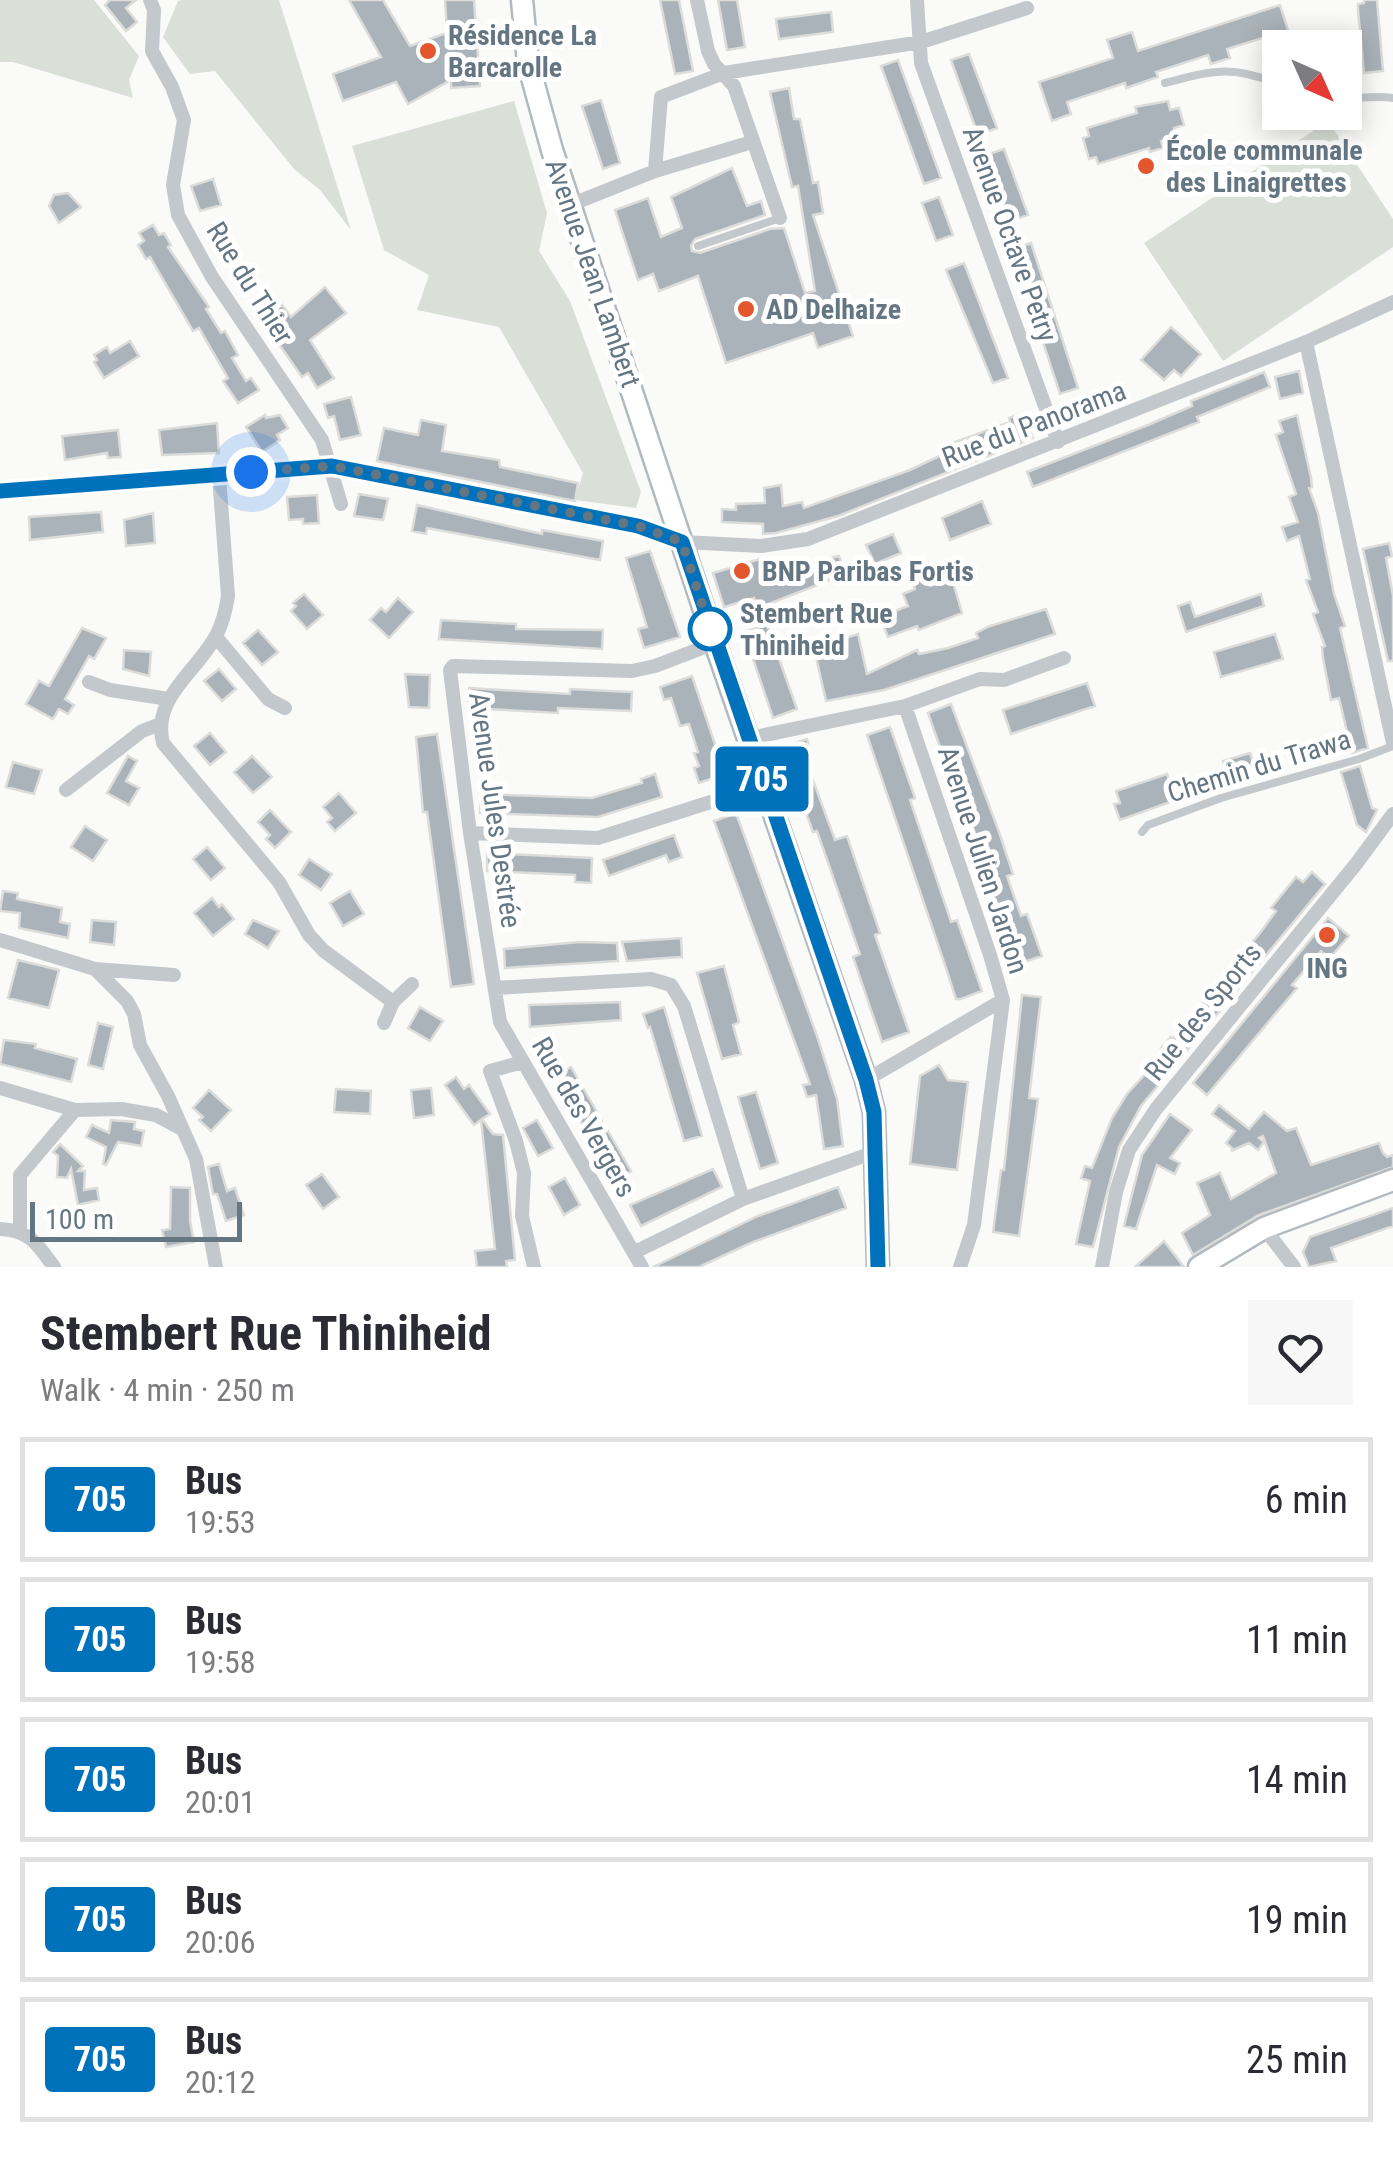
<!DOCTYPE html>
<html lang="en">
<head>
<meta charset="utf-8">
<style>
  :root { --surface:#fff; --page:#f7f7f7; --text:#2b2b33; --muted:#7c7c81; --line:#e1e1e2 }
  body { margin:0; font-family:"Roboto Condensed",sans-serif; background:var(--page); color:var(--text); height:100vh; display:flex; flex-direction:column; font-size:38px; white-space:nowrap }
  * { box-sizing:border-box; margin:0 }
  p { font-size:32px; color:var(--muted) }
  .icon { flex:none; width:55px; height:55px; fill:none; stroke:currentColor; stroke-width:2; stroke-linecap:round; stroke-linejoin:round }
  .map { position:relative; height:1267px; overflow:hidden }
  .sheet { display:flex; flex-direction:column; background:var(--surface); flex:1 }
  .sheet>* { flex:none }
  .badge { padding:0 20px; border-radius:8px; font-size:35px; line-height:65px }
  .needle { width:65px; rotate:135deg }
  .fabs { position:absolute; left:1262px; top:30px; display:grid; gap:20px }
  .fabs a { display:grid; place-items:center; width:100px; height:100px; border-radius:0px; background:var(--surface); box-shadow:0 5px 25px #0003; font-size:50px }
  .scale { position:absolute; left:30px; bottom:25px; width:212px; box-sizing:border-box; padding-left:10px; border:5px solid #657683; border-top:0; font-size:28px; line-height:35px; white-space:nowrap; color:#657683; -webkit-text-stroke:8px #fff; paint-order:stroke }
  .you { position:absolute; width:50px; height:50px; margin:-25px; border:8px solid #fff; border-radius:50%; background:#1a73e8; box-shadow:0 0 0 15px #1a73e833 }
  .map>.badge { position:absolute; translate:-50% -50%; box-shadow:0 0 0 5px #fff }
  .round { display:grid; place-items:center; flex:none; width:105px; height:105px; border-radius:0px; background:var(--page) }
  .summary { display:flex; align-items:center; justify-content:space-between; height:170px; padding:0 40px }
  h1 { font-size:48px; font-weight:700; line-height:75px }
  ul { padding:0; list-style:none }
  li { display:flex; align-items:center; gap:30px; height:125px; margin:0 20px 15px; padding:0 20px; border:5px solid var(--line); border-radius:0px }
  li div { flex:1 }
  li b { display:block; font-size:38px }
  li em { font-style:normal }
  li .badge { min-width:110px; font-weight:700; text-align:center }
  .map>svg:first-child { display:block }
  .green { fill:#dadfd7 }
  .building { fill:#aab3b9; stroke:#dcdcda; stroke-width:2.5 }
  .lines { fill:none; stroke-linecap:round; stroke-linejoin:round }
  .secondary-casing { stroke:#b3babf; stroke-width:25 }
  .lane { stroke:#c3c8cc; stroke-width:8 }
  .street { stroke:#c3c8cc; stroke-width:14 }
  .secondary { stroke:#fff; stroke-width:20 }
  .line-casing { stroke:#fff; stroke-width:22 }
  .line { stroke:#0072bc; stroke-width:15 }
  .walk { stroke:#657683; stroke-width:10; stroke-dasharray:0 18 }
  .poi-dot { fill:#e4572e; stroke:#fff; stroke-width:4 }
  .stop-dot { fill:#fff; stroke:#0072bc; stroke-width:5 }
  .labels { text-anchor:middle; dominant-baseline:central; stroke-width:10; stroke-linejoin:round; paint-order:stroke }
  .poi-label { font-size:28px; font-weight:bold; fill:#657683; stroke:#fff; text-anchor:start }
  .street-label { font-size:28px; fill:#657683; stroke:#fff }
  .stop-label { font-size:28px; font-weight:bold; fill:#657683; stroke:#fff; text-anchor:start }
</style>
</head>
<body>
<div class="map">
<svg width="1393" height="1267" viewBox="0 0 1393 1267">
  <rect width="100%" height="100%" fill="#fafaf8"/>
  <path class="green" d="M0 0H94L139 56 129 80 133 98 13 62H0Z
    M182 0H279L351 230 320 190 294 169 215 71 190 74 163 37 178 1Z
    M514 101 547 213 539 251 570 301 641 492 636 508 575 500 583 473 499 327 417 310 429 275 384 250 352 146Z
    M1328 121 1393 219V247L1223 361 1144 243Z"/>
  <path class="building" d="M110 0H136L126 8 137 22 126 31 105 5Z
    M349 0H383L410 46 447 33 445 0H474L480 86 451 88V80L408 104 396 82 343 101 333 74 381 57Z
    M660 0H679L693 71 675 74Z
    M718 0H737L745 47 727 50Z
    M1364 0H1377L1383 71 1364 73 1358 10V4L1364 3Z
    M1280 5 1288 30 1227 49 1230 58 1211 64 1208 55 1156 72 1158 77 1126 88 1125 83 1067 102 1071 114 1052 121 1039 82 1113 58 1107 40 1132 32 1138 51Z
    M831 12 833 32 779 39 776 19Z
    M969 54 997 128 978 135 951 60Z
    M898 60 941 178 924 184 881 66Z
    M789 88 794 119H800L813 183 818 182 823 213 813 215 853 336 818 348 813 333 726 363 698 276 659 291 653 274 638 280 615 210 648 198 661 237 682 228 671 197 732 168 747 206 761 201 765 215 695 239 691 246 692 251 700 253 770 229 784 228 805 293 815 291 798 186 792 187 770 92Z
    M601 100 620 163 603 169 582 106Z
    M1168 101 1170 110 1179 108 1184 125 1174 128 1176 136 1161 141 1163 148 1150 152 1149 148 1098 164 1096 157 1089 159 1083 138 1089 136 1087 128 1137 113 1135 107Z
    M1004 149 1028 215 1010 221 986 155Z
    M213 179 221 205 200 211 191 186Z
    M68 193 81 207 59 223 49 206 54 195Z
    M939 197 953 235 936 241 922 203Z
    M153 225 159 235 164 233 171 245 168 247 209 307 206 309 221 333 225 331 238 355 232 358 246 381 251 378 259 390 238 403 223 381 228 378 199 328 193 331 150 257 146 259 138 245 144 241 139 233Z
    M1031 243 1078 388 1060 394 1013 250Z
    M964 263 1008 378 993 383 946 270Z
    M325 287 346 313 310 340 334 378 317 388 308 373 302 377 262 320 282 305 291 317Z
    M1171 327 1201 354 1181 376 1174 370 1164 380 1141 360Z
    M130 341 139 356 104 378 94 362 97 360 94 355 107 347 110 353Z
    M1299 371 1303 393 1280 399 1275 377Z
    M1264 372 1270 387 1197 417 1199 422 1033 487 1027 472 1148 425 1192 406 1191 401Z
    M351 397 361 435 340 440 334 416 328 418 324 404Z
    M1023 413 1033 438 838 516 776 533 763 534V524L722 522V509L736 510V504L765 503 764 488 781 485 783 506 802 502 804 508 910 470 944 454 942 450 954 445 953 443 1010 422 1009 418Z
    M265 415 266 418 280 415 288 428 277 435 280 440 262 452 246 427Z
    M1297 415 1311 478 1312 487 1309 488 1318 513 1334 594 1345 626 1340 628 1368 748 1352 753 1339 698 1331 700 1323 658 1322 647 1325 646 1313 614 1318 612 1306 580 1310 579 1299 536 1287 541 1282 527 1298 522 1289 497 1296 494 1276 435 1283 432 1279 421Z
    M421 420 446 425 442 451 499 460 500 467 578 483 575 501 377 461 384 428 418 435Z
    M217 423 219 453 162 455 159 430Z
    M118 430 121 457 108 458 107 453 65 460 62 436Z
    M359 494 388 499 383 520 354 516Z
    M317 495 319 523 303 524V519L289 520 287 497Z
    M982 501 991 524 950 540 942 518Z
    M417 505 542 534V530L603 541 600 560 427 528 426 534 412 531Z
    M101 512 103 532 30 540 29 517Z
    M153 513 155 543 126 546 124 520Z
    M893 534 901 553 875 564 866 545Z
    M1389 543 1392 556 1386 558 1393 596V661H1388L1363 549Z
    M650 551 680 637 644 648 638 629 647 627 626 558Z
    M839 556 846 574 758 608 754 598 724 607 713 573 760 559 762 568 781 560 785 569Z
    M925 574 930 586 952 579 962 613 919 630 917 626 888 637 880 617 908 606 903 594 915 589 911 580Z
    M304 594 323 615 307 629 291 611 296 606 293 603Z
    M1261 594 1264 606 1186 632 1178 606 1190 602 1195 617Z
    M398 598 413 612 389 638 370 620 381 608 386 612Z
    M1046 609 1055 634 884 690 826 701 814 648 858 634 867 674 917 650 919 654 948 648 978 638 976 633 990 626Z
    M441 620 516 624V629L603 630 602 649 439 639Z
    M767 625 797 709 773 718 744 632Z
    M82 628 106 638 94 659 89 656 65 699 74 705 68 714 59 709 53 719 26 704 39 681 49 686Z
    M258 630 278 652 262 665 243 643Z
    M1275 634 1283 659 1221 677 1214 652Z
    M124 650 151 652 149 676 123 669Z
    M219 669 236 689 222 701 204 681Z
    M405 674 430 675 429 708 409 707Z
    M692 676 725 774 699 783 694 768 699 766 694 753 698 752 689 724 680 726 671 698 664 700 660 687Z
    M1087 683 1095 706 1011 734 1003 710Z
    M469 688 570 694V689L632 692 631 711 558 708V713L468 708Z
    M951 704 999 832 1013 874 1007 876 1016 902 1021 916 1027 914 1042 956 1015 965 990 896 995 894 959 785 954 787 928 713Z
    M890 727 915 798 910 800 951 922 957 920 982 991 961 999H956L947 971 867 735Z
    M210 733 226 752 210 765 194 746Z
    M437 734 474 984 451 987 427 812H423L416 737Z
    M807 739 811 754 805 756 814 783 835 840 847 836 880 933 875 935 909 1032 882 1042 853 957 860 954 817 831 813 832 782 747Z
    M1250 753 1257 775 1230 783 1223 761Z
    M128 756 137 761 126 781 139 788 129 805 107 793Z
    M252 756 272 777 253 793 234 772Z
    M13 762 42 770 34 794 6 787Z
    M1360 766 1372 808 1377 810 1366 832 1357 825 1341 772Z
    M655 774 662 797 598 817 480 813 481 794 592 798 642 783 641 779Z
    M1167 774 1176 800 1120 820 1114 804 1120 803 1116 791Z
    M339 793 356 813 335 831 327 822 332 818 323 807Z
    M270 810 291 832 275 848 266 839 270 835 258 822Z
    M736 813 818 1039 837 1099 843 1146 824 1149 816 1095 807 1097 803 1085 810 1084 714 821Z
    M85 826 107 840 93 861 71 847Z
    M674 835 682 857 669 862 666 855 609 876 603 860Z
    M207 847 225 868 211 880 193 859Z
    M487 853 592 858 591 883 575 882V875L487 871Z
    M309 859 332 874 321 890 299 875Z
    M1312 872 1325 884 1141 1106 1119 1147 1093 1247 1076 1244 1090 1181 1081 1178 1085 1166 1092 1168 1112 1118 1127 1094 1159 1059 1156 1057 1162 1047 1171 1037 1173 1039 1260 933 1276 911 1271 908 1296 877 1303 882Z
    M3 891 18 893 17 899 62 908 60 922 70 924 68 938 19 928 20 913 0 911Z
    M350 891 364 914 343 926 330 903Z
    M212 898 219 907 222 904 234 919 213 936 194 913Z
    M1328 918 1349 936 1329 959 1321 951 1292 985 1297 988 1207 1095 1193 1083Z
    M92 920 116 922 114 945 90 942Z
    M253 920 279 931 268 948 245 934Z
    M681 938 682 957 666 958 627 961 622 942Z
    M579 942 617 943 618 961 505 968 504 949Z
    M18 960 59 970 49 1008 8 998Z
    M724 966 739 1022 733 1025 741 1054 722 1059 697 973Z
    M1022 995 1041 997 1029 1098 1038 1099 1019 1236 993 1232 1001 1170H1004Z
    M620 1002 621 1020 530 1027 529 1005Z
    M420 1007 443 1021 430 1041 408 1028Z
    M664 1007 702 1136 684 1141 650 1027 648 1028 643 1014Z
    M98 1023 113 1027 103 1069 88 1065Z
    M4 1040 36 1044 35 1048 77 1059 71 1082 0 1064Z
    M939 1065 948 1080 968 1082 957 1170 910 1164 920 1076Z
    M571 1067 631 1171 615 1181 555 1076Z
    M456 1077 464 1089 469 1085 490 1114 482 1119 493 1134 503 1135 515 1260 506 1261 507 1267H477L475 1251 495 1249 481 1120 474 1125 445 1085Z
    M431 1088 434 1115 414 1118 411 1090Z
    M336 1089 371 1091 370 1114 334 1112Z
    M209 1090 231 1110 211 1131 199 1120 203 1117 193 1108Z
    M756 1092 778 1163 760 1169 738 1097Z
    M1219 1105 1249 1129 1264 1112 1287 1131 1296 1128 1311 1165 1379 1143 1383 1153 1387 1157 1393 1155V1167L1259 1215 1193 1255 1182 1233 1210 1215 1197 1183 1220 1173 1231 1199 1276 1173 1263 1136 1259 1138 1264 1142 1258 1150 1249 1143 1231 1151 1233 1149 1226 1143 1235 1131 1212 1114Z
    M1170 1114 1192 1130 1170 1158 1180 1163 1175 1174 1157 1165 1136 1229 1124 1226 1142 1155Z
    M111 1120 135 1122 134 1129 144 1131 141 1146 118 1142 106 1165 103 1164 106 1147 86 1137 92 1125 109 1133Z
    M537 1120 553 1148 538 1156 523 1128Z
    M60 1144 83 1166 78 1171H85L84 1190 97 1188 99 1200 78 1205 71 1169 67 1178 57 1177 58 1156 53 1152Z
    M219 1164 227 1191 235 1188 244 1215 226 1221 217 1194H213L208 1167Z
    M713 1169 722 1187 641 1226 630 1205Z
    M322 1174 339 1197 323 1209 306 1185Z
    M565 1178 580 1205 564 1215 549 1187Z
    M171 1187 190 1188V1221L194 1242 166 1247 162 1230 170 1229Z
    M838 1187 846 1208 753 1242 699 1267H653L758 1216Z
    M1393 1208V1226L1331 1248 1336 1261 1309 1267 1303 1252 1310 1237Z
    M1164 1241 1184 1267H1135Z"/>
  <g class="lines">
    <g class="secondary-casing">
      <path id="secondary" d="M522 0 528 63 552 150 715 643 866 1080 874 1112 878 1267
        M1199 1267 1264 1228 1393 1180"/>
    </g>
    <path class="lane" d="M1165 83C1216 70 1229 65 1280 84
      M1345 96C1358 100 1376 95 1393 98
      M698 246 780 218
      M1142 832 1148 825 1221 798 1359 759 1393 746"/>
    <path class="street" d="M150 0 154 10 152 51 172 87 184 120 173 185 178 215 212 277 322 440 341 504
      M697 0 708 51 714 64 734 86 780 218
      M917 0 921 63 1058 442
      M655 171 661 97 724 73 921 42 1027 8
      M570 205 655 171 752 142
      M1306 342 1393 743
      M219 476 228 596C226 609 223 622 217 634 198 671 151 698 163 743L279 882 309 935 324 951 393 1002
      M0 490 331 466 638 526 682 542 761 546 808 539 1306 342 1393 302
      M216 637 268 699 285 708
      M89 682 110 690 169 699
      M905 706 990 955 1003 1000 974 1225 960 1267
      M750 738 905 706 980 679 1004 680 1064 658
      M66 790 142 731 158 725
      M470 833 598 838 764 785
      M0 940 95 969 174 975
      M95 969 127 1001 134 1014 140 1045 168 1096 196 1159 216 1267
      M495 988 651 979 671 985 684 1006 743 1199
      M384 1023 393 1002 412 984
      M523 1062 490 1071 516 1141 524 1173 522 1216 534 1267
      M866 1080 1003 1000
      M0 1088 75 1110 121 1109 156 1115 182 1129
      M1264 1228 1294 1267
      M0 1229C30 1230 37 1244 54 1267
      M20 1230V1175L75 1110
      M635 1252 743 1199 875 1152
      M642 1267 500 1022 470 833 450 670 453 666 632 671 655 666 715 643
      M1102 1267 1116 1192 1129 1150 1156 1109 1356 864 1393 814"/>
    <use href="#secondary" class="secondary"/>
  </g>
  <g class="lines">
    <g class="line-casing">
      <path id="line" d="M0 491 332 466 638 526 682 542 866 1080 874 1112 878 1267"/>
    </g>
    <use href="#line" class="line"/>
    <path class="walk" d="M251 472 332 466 638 526 682 542 710 629"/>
  </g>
  <g class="poi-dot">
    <circle cx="428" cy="51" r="10"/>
    <circle cx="1146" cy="166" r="10"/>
    <circle cx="746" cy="309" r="10"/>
    <circle cx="742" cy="571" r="10"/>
    <circle cx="1327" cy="935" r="10"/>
  </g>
  <circle class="stop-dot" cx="710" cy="629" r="20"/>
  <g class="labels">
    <g class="poi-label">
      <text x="448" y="35">Résidence La<tspan x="448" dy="32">Barcarolle</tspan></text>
      <text x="1166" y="150">École communale<tspan x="1166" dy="32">des Linaigrettes</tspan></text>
      <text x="766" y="309">AD Delhaize</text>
      <text x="762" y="571">BNP Paribas Fortis</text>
      <text x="1327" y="968" text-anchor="middle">ING</text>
    </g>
    <g class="street-label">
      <text transform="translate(1010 234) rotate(70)">Avenue Octave Petry</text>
      <text transform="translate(593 273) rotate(71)">Avenue Jean Lambert</text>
      <text transform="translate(250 283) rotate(58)">Rue du Thier</text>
      <text transform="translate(1034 424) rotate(-21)">Rue du Panorama</text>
      <text transform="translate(1259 766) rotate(-17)">Chemin du Trawa</text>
      <text transform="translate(495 810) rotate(82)">Avenue Jules Destrée</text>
      <text transform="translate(983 860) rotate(72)">Avenue Julien Jardon</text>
      <text transform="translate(1203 1012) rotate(-51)">Rue des Sports</text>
      <text transform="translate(584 1117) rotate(60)">Rue des Vergers</text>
    </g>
    <g class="stop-label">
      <text x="740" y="613">Stembert Rue<tspan x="740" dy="32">Thiniheid</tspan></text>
    </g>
  </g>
</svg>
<div class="fabs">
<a><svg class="needle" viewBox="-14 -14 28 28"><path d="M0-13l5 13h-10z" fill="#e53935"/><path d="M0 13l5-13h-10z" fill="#7c7c81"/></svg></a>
</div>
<div class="scale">100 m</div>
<div class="you" style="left:251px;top:472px"></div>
<b class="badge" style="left:762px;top:779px;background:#0072bc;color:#fff">705</b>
</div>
<section class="sheet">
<div class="summary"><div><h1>Stembert Rue Thiniheid</h1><p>Walk · 4 min · 250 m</p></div><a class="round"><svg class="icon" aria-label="heart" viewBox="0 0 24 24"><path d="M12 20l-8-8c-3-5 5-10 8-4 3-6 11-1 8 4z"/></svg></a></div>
<ul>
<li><span class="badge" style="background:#0072bc;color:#fff">705</span><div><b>Bus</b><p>19:53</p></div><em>6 min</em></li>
<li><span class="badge" style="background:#0072bc;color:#fff">705</span><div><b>Bus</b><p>19:58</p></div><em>11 min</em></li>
<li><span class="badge" style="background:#0072bc;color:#fff">705</span><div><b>Bus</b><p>20:01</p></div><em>14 min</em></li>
<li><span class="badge" style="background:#0072bc;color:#fff">705</span><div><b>Bus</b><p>20:06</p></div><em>19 min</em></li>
<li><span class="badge" style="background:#0072bc;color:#fff">705</span><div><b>Bus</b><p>20:12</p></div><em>25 min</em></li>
</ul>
</section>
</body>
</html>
